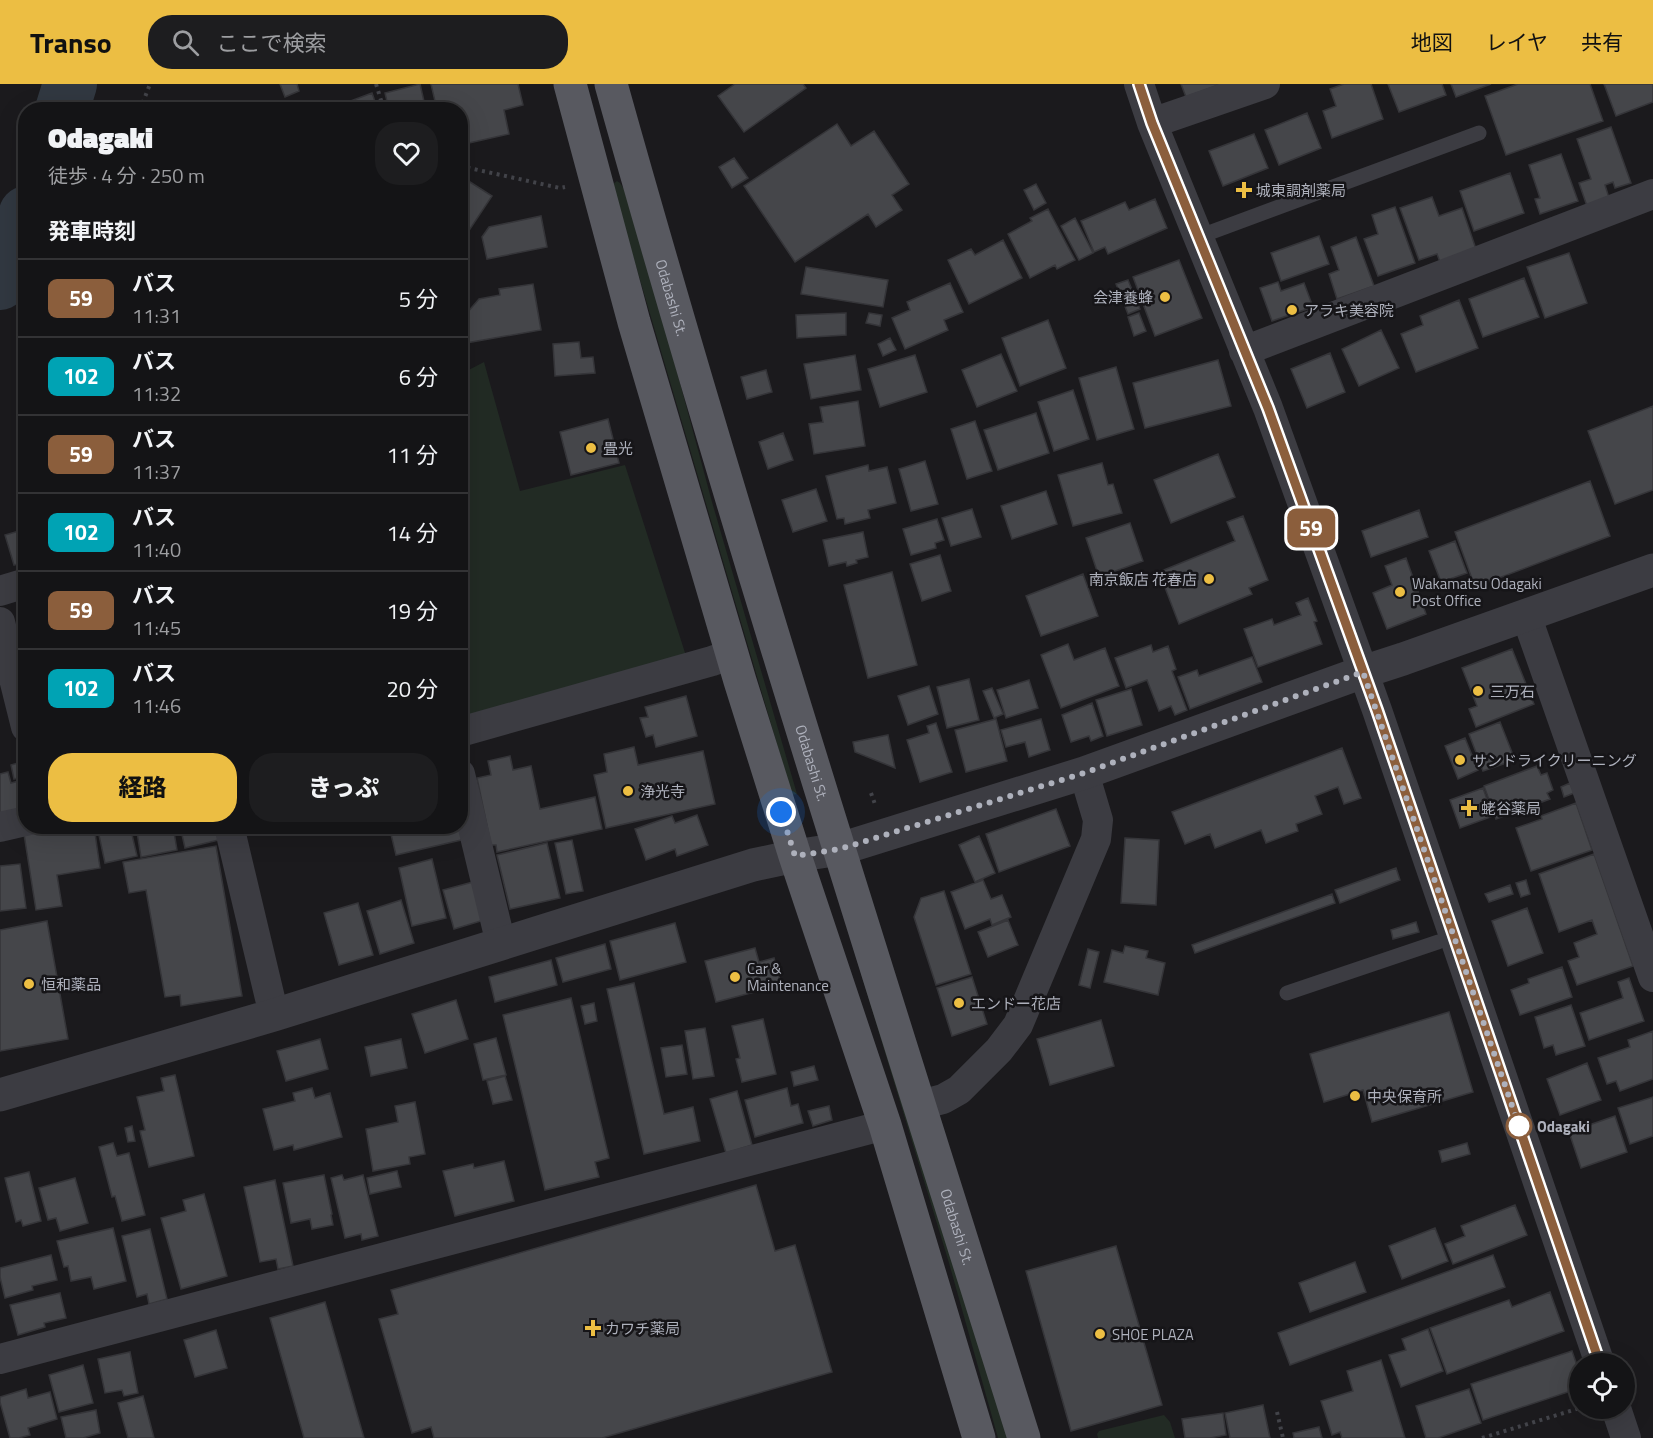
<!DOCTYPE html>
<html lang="ja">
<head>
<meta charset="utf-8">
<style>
  :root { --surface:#141416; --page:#1d1d1f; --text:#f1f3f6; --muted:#9d9ea1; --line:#333335; --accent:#ecbe43 }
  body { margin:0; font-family:"Titillium Web","Noto Sans JP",sans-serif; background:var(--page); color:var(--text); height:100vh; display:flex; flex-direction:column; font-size:22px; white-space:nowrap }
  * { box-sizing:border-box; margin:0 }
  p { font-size:20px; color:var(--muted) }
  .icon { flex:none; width:33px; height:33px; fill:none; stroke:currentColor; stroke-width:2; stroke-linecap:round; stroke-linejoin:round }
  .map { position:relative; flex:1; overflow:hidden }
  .drawer { position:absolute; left:18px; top:18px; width:450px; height:732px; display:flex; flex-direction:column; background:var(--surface); border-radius:24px; box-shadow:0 6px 24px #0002,0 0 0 2px var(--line) }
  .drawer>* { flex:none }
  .badge { padding:0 12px; border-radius:9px; font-size:21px; line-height:39px }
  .buttons { position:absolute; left:1569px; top:1269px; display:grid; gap:12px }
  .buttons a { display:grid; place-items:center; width:66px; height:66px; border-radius:50%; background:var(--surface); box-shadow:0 6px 24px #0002,0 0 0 2px var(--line); font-size:30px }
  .you { position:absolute; width:30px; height:30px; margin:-15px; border:4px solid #fff; border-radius:50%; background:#1a73e8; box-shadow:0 0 0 9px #1a73e833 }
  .map>.badge { position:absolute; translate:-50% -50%; box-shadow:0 0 0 3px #fff }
  h2 { padding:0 30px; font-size:22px; line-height:54px }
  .round { display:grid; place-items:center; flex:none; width:63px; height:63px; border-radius:24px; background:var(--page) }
  .overview { display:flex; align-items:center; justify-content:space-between; height:102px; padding:0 30px }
  h1 { font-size:28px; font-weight:800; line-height:45px }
  .primary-button { display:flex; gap:12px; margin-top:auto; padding:12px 30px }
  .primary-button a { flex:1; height:69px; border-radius:24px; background:var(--accent); color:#111; font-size:24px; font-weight:800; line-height:69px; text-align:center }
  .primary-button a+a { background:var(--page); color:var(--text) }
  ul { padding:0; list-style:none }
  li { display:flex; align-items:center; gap:18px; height:78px; padding:0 30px; border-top:2px solid var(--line) }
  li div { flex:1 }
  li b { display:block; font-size:22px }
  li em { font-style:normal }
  li .badge { min-width:66px; font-weight:700; text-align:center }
  header { display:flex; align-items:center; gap:36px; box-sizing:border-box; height:84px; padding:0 30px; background:var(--accent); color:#111 }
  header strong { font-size:28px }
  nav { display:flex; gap:33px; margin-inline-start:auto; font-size:21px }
  .search { width:420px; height:54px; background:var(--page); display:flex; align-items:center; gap:15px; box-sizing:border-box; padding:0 21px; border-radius:24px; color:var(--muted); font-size:22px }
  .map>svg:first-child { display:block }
  .green { fill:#222b24 }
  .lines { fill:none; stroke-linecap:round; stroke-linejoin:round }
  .river { stroke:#313841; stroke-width:54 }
  .building { fill:#45464a; stroke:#353539; stroke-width:1.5 }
  .path { stroke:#424349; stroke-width:4; stroke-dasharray:3 4.5; stroke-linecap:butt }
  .service { stroke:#3c3c42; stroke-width:15 }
  .minor { stroke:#3c3c42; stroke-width:30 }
  .tertiary { stroke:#3c3c42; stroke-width:33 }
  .primary { stroke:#585960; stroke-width:33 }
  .line-casing { stroke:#fff; stroke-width:14 }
  .line { stroke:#8b5e3c; stroke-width:9 }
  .walk { stroke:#aeb1bc; stroke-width:6; stroke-dasharray:0 10.8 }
  .poi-dot { fill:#ecbe43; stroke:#161518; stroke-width:2 }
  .stop-dot { fill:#fff; stroke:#8b5e3c; stroke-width:3 }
  .labels { text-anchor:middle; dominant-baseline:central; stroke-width:5; stroke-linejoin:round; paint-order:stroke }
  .poi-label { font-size:15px; fill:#aeb1bc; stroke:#161518; text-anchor:start }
  .street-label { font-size:15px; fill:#aeb1bc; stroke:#161518 }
  .stop-label { font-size:15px; font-weight:bold; fill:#aeb1bc; stroke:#161518; text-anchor:start }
</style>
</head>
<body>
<header>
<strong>Transo</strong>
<div class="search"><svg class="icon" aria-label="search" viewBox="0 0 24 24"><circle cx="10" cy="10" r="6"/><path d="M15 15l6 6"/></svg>ここで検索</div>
<nav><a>地図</a><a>レイヤ</a><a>共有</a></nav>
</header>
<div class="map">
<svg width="1653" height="1354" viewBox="0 0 1653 1354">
  <rect width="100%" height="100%" fill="#1b1a1d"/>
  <path class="green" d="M617 97 620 99 624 105 662 232 712 418 797 710 792 711 612 101Z
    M484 278 520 407 625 381 687 575 461 637V290Z
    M842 827 1008 1354H998L949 1179Z
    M1164 1331 1170 1338 1175 1354H1098L1097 1350 1099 1347Z"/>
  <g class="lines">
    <path class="river" d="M62 26 70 0
      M0 199 26 129"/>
  </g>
  <path class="building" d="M280 0H297L299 7 285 13Z
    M420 0 426 26H389L385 9Z
    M431 0H518L523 21 504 26 509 50 460 61V26H437Z
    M735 0H803L806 4 744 48 718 12Z
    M1181 0H1221L1186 13Z
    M1344 0H1371L1383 35 1332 54 1323 27 1336 22 1330 5Z
    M1388 0H1442L1446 11 1399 28Z
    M1451 0H1491L1456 13Z
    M1518 0H1590L1603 37 1506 71 1485 12Z
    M1604 0H1653V18L1616 32Z
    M372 9 378 26H351L348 18Z
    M1307 29 1321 64 1279 81 1265 46Z
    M837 40 851 62 874 47 909 100 892 111 902 126 876 143 868 130 795 178 744 102Z
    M1611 43 1631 99 1615 104 1613 98 1605 101 1610 117 1588 125 1579 99 1591 95 1577 55Z
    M1254 50 1268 84 1223 102 1209 67Z
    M1561 70 1578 117 1540 130 1535 115 1540 114 1529 81Z
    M734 74 748 94 732 104 719 83Z
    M1510 89 1524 129 1474 147 1460 107Z
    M470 98 492 112 460 160V99L467 103Z
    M1036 100 1046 119 1034 126 1024 106Z
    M1432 113 1439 132 1462 124 1476 165 1440 178 1437 170 1419 176 1400 124Z
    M1155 115 1167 144 1108 170 1105 163 1094 168 1081 137 1125 118 1129 126Z
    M1395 123 1415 179 1378 192 1364 155 1378 150 1372 131Z
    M1048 125 1075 176 1057 185 1055 181 1030 194 1008 150 1032 137 1030 134Z
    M541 132 547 163 487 175 482 153 489 143Z
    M1075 134 1093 169 1079 176 1061 142Z
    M1319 152 1329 180 1281 197 1271 169Z
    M1356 153 1374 202 1337 215 1329 190 1339 186 1331 163Z
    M1003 156 1022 194 969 220 948 176 971 165 975 171Z
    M1569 169 1587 219 1545 234 1527 183Z
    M1179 176 1202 234 1155 252 1133 193Z
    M806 183 888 196 883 223 801 210Z
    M1524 194 1539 233 1483 253 1469 215Z
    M1128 196 1140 225 1128 230 1116 200Z
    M1278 198 1281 207 1304 199 1313 223 1272 237 1260 204Z
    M950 199 963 228 944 236 948 246 905 265 892 234 910 226 907 218Z
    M533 200 541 246 460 260V237L479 215 500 211 499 205Z
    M1459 216 1478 264 1416 288 1401 250 1423 241 1420 232Z
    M846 229V251L797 254 796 231Z
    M869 229 882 231 880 242 866 239Z
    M1139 229 1146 247 1134 252 1128 233Z
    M1048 236 1066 284 1020 302 1002 254Z
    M1381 246 1399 284 1359 302 1342 265Z
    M890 254 896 266 883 272 878 260Z
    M579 258 581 274 593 273 595 289 555 292 553 260Z
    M1330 269 1345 308 1307 324 1291 285Z
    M1001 270 1017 307 977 323 962 286Z
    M855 271 861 306 811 315 804 280Z
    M915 271 927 308 880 323 868 285Z
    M1218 276 1231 322 1145 344 1133 299Z
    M1116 283 1134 345 1097 356 1079 294Z
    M766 286 772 308 747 315 741 293Z
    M1073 306 1089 355 1054 367 1038 318Z
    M858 317 865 362 814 370 809 340 823 338 820 323Z
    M1653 322V406L1615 420 1588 347Z
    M1036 329 1049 369 998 386 984 346Z
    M608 335 619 379 571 391 560 348Z
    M975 337 992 387 967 395 951 345Z
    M783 349 793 376 768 385 759 358Z
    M1218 370 1235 413 1171 439 1154 396Z
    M925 377 938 420 911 427 899 385Z
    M1102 379 1108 401 1113 400 1122 429 1073 442 1058 391Z
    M868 381 869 387 887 383 896 419 868 426 870 434 845 440 844 434 837 435 826 392Z
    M1590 397 1610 452 1475 503 1455 448Z
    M816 405 827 437 793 448 782 416Z
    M1046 407 1057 440 1012 455 1001 422Z
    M972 425 981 453 951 462 942 434Z
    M1419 426 1428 453 1371 473 1362 447Z
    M1243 432 1268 496 1249 504 1252 510 1179 540 1159 488 1235 457 1227 438Z
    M937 435 944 456 935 459 936 464 911 471 903 445Z
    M1130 439 1143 477 1099 493 1086 454Z
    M26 445V478L14 481 5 451Z
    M863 448 868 473 856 476 857 479 847 482 846 478 829 482 823 456Z
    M1455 457 1467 489 1441 498 1429 467Z
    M940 471 951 507 922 517 910 480Z
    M1406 474 1426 530 1387 545 1373 509 1392 501 1385 482Z
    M892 488 917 581 868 594 844 501Z
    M1083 490 1098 532 1041 552 1026 512Z
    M1308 514 1317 537 1314 538 1322 560 1258 583 1244 545 1272 535 1274 541 1301 531 1296 519Z
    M1068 560 1074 576 1105 564 1119 602 1061 624 1041 571Z
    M1151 561 1153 568 1168 562 1176 585 1172 587 1187 626 1175 631 1171 622 1159 627 1147 596 1126 604 1115 574Z
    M1512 565 1534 620 1476 643 1469 625 1477 622 1462 584Z
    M1252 573 1262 598 1190 625 1178 593 1197 586 1199 592Z
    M969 595 979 636 947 644 937 603Z
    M1029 596 1038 624 1006 634 997 606Z
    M929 602 938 630 908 641 898 612Z
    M992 604 1003 630 994 634 983 607Z
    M1131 605 1142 641 1107 652 1096 616Z
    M686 612 697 652 656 663 653 651 646 653 640 634 648 633 645 623Z
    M1092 619 1103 652 1091 657 1089 652 1071 658 1062 631Z
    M996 635 1007 677 966 688 955 646Z
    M1041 635 1050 666 1029 673 1025 658 1006 663 1001 646Z
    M1500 638 1515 676 1483 687 1469 650Z
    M936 639 952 688 920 698 907 656 929 649 927 642Z
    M888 651 895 684 855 668 853 658Z
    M1465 654 1478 686 1458 695 1445 662Z
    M634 663 638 681 703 667 715 720 606 744 594 691 607 688 604 670Z
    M1342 664 1361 714 1344 720 1338 703 1315 712 1322 730 1296 740 1298 747 1266 759 1261 746 1215 764 1210 750 1185 760 1172 728Z
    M510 672 513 686 531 682 540 725 595 713 602 745 497 768 496 761H491L477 694 491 691 488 677Z
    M25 677 26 692 14 695 11 681Z
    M1537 682 1541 691 1547 689 1553 706 1547 709 1550 715 1496 735 1484 702Z
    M8 688 11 699 26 695V724L0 731V690Z
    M1570 699 1574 709 1564 713 1561 703Z
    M1483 704 1493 732 1460 744 1450 716Z
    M1576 719 1592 766 1531 787 1516 744 1542 735 1541 732Z
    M1056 725 1070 762 999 788 986 750Z
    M697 731 708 761 677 772 675 765 646 776 635 745 672 732 675 739Z
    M74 742H94L100 784 57 791 62 822 36 826 24 750Z
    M97 742H130L137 772 105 779Z
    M136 742H173L177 766 141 773Z
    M180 742H220L223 755 185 764Z
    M389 742H460L470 754 396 771Z
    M979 752 995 789 975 798 959 761Z
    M1125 754 1159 756 1156 821 1121 819Z
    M572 756 583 807 566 810 555 759Z
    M547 759 560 814 510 825 497 771Z
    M216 762 242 912 181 922 180 911 165 913 146 806 129 809 123 778Z
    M1594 770 1633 882 1577 901 1568 877 1579 873 1574 859 1597 850 1592 836 1559 848 1539 790Z
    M432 775 446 834 412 842 399 784Z
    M20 780 26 824 0 827V782Z
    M1396 784 1400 796 1340 819 1335 806Z
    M983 796 991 815 1002 811 1011 833 992 841 990 835 965 845 951 808Z
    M1526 796 1530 810 1521 813 1516 799Z
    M473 798 484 836 454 845 443 806Z
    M1510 801 1513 810 1489 818 1485 810Z
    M944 807 971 890 936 901 914 833 921 814Z
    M1332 810 1335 819 1195 869 1192 861Z
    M401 816 414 859 380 870 367 827Z
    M358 819 373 871 339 881 324 829Z
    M1527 824 1543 869 1508 882 1492 837Z
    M1008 836 1018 861 988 873 978 848Z
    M47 837 68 955 0 967V846Z
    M1416 838 1419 848 1393 855 1391 846Z
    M675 839 686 878 620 896 610 857Z
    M605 860 611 885 563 898 556 874Z
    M1125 862 1148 867 1146 874 1165 879 1158 911 1104 898 1112 866 1123 869Z
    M755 864 759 878 774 874 781 901 716 918 705 877Z
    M1088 865 1099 868 1090 904 1079 901Z
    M551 876 557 901 495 918 489 893Z
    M1562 883 1572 913 1520 931 1511 906 1529 899 1528 895Z
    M972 893 987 940 952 952 937 904Z
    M1629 894 1644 937 1589 956 1580 929 1623 914 1618 898Z
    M634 899 664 1030 693 1023 700 1057 644 1070 607 905Z
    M571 914 609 1074 595 1078 599 1093 545 1106 503 931Z
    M456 916 468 955 425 969 412 930Z
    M594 919 597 937 585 940 581 922Z
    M1571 921 1585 962 1556 971 1553 961 1544 964 1535 933Z
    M1449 928 1473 1008 1372 1038 1363 1006 1324 1018 1310 970Z
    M763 935 776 990 742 998 736 975 740 974 732 942Z
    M1101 936 1114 982 1050 1001 1037 955Z
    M705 944 714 992 693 995 685 947Z
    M1653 947V995L1620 1007 1616 997 1607 1000 1598 974 1630 963 1628 956Z
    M496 954 506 991 483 996 474 960Z
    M320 955 328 985 286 997 277 967Z
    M401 955 407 984 371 992 365 963Z
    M682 961 687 990 666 993 661 964Z
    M1587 979 1601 1016 1560 1031 1547 995Z
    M814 982 818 996 794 1002 791 988Z
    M175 991 194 1072 149 1083 140 1047 145 1046 137 1013 164 1007 161 994Z
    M505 992 512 1016 493 1020 487 997Z
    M312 1004 315 1014 330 1009 342 1053 294 1066 293 1061 274 1066 263 1025 295 1017 293 1009Z
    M787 1004 791 1022 798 1020 803 1039 755 1053 745 1016Z
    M737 1007 752 1061 726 1069 710 1015Z
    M1653 1013V1052L1630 1060 1618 1024Z
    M415 1018 425 1070 409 1073 410 1080 373 1087 366 1045 398 1038 395 1022Z
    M829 1022 832 1036 813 1042 808 1027Z
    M1615 1032 1627 1068 1581 1084 1569 1048Z
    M132 1042 135 1057 128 1058 125 1044Z
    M113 1059 117 1072 129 1069 145 1131 122 1137 115 1112 112 1113 99 1063Z
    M1467 1059 1470 1070 1442 1078 1439 1067Z
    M504 1077 514 1117 455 1132 443 1087 473 1080 474 1084Z
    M397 1087 401 1103 370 1110 367 1094Z
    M29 1088 41 1137 23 1142 21 1136 16 1138 5 1094Z
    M324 1091 332 1130 331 1131 333 1141 312 1145 310 1135 291 1139 283 1099Z
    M342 1091 344 1096 363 1091 378 1152 362 1156 361 1150 345 1154 331 1094Z
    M75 1094 88 1139 60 1147 56 1134 48 1136 39 1104Z
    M275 1096 293 1182 278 1185 276 1175 260 1178 244 1103Z
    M756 1101 775 1167 795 1161 832 1288 602 1354H434L431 1343 412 1349 379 1235 398 1230 391 1206Z
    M204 1110 227 1192 181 1205 161 1134 186 1127 183 1116Z
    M1515 1121 1527 1151 1453 1180 1445 1160 1465 1152 1461 1142Z
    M113 1144 126 1197 94 1205 91 1193 71 1197 68 1182 64 1183 57 1157Z
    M1435 1144 1448 1177 1402 1195 1389 1162Z
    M150 1145 167 1215 149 1220 147 1210 137 1213 122 1152Z
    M1116 1162 1162 1321 1071 1347 1026 1187Z
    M51 1171 57 1196 32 1202 33 1206 5 1214 0 1193V1184Z
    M1493 1171 1505 1203 1290 1281 1278 1249Z
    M1355 1178 1366 1208 1310 1228 1299 1199Z
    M1550 1208 1564 1247 1447 1290 1430 1244 1509 1216 1512 1223Z
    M60 1209 66 1234 44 1239 45 1243 18 1251 10 1221Z
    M325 1218 364 1354H304L270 1234Z
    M1428 1245 1443 1287 1401 1303 1389 1271 1406 1266 1402 1255Z
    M216 1246 227 1284 195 1293 184 1256Z
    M1572 1267 1580 1290V1304L1483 1336 1471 1300Z
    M130 1268 138 1309 124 1312 122 1306 105 1309 98 1275Z
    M1381 1276 1405 1354H1342L1340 1348 1332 1351 1321 1317 1353 1307 1347 1287Z
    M83 1281 93 1319 59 1328 49 1291Z
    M26 1305 28 1314 50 1308 57 1335 28 1344 30 1351 19 1354H10L0 1318V1313Z
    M1469 1305 1481 1339 1438 1354H1426L1416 1322Z
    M143 1312 154 1354H128L118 1319Z
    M1263 1321 1270 1354H1230L1225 1329Z
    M96 1326 100 1349 83 1354H66L61 1333Z
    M1223 1329 1226 1351 1210 1354H1185L1182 1335Z
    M1319 1343 1322 1354H1294L1293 1349Z"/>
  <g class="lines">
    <path class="path" d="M376 0 384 26
      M140 26 150 0
      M460 82 560 104 565 103
      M871 709 876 723
      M1277 1328 1283 1354
      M1482 1354 1580 1324"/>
    <path class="service" d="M1198 153 1479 49
      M1287 909 1438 858"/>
    <path class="minor" d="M1139 0 1152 39 1268 324 1377 626 1600 1280
      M1152 39 1265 0
      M1244 267 1653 110
      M0 507 26 499
      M1526 531 1653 893
      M0 538 26 643
      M460 648 712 577 732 570
      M460 690 501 860
      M229 742 274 931
      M0 743 26 737
      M920 1021 943 1015 959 1006 999 966 1018 941 1096 755 1098 736 1084 689
      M0 1275 885 1041
      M1616 1324 1626 1354"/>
    <path class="tertiary" d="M0 1011 274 931 753 781 795 772 840 765 1084 689 1363 588 1403 575 1653 486"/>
    <g class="primary">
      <path d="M570 0 634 238 740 597 795 772 885 1041 979 1354"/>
      <path id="s1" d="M611 0C738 454 883 904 1024 1354"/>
    </g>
  </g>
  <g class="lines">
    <g class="line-casing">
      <path id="line" d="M1139 0 1152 39 1268 324 1377 626 1600 1280"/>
    </g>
    <use href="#line" class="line"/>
    <path class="walk" d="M781 728 795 772 840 765 1084 689 1363 588 1519 1042"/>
  </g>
  <g class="poi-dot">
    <path d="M1241 97h6v6h6v6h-6v6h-6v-6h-6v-6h6z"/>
    <circle cx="1165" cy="213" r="6"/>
    <circle cx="1292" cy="226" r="6"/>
    <circle cx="591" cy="364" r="6"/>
    <circle cx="1209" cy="495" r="6"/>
    <circle cx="1400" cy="508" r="6"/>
    <circle cx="1478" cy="607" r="6"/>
    <circle cx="1460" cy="676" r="6"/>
    <circle cx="628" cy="707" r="6"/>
    <path d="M1466 715h6v6h6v6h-6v6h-6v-6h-6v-6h6z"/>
    <circle cx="735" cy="893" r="6"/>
    <circle cx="29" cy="900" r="6"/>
    <circle cx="959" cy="919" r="6"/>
    <circle cx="1355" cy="1012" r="6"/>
    <path d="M590 1235h6v6h6v6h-6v6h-6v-6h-6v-6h6z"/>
    <circle cx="1100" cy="1250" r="6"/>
  </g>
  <circle class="stop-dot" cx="1519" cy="1042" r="12"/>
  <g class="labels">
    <g class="poi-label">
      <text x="1256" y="106">城東調剤薬局</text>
      <text x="1153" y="213" text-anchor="end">会津養蜂</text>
      <text x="1304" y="226">アラキ美容院</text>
      <text x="603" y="364">畳光</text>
      <text x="1197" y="495" text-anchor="end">南京飯店 花春店</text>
      <text x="1412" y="499">Wakamatsu Odagaki<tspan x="1412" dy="17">Post Office</tspan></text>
      <text x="1490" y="607">三万石</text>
      <text x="1472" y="676">サンドライクリーニング</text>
      <text x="640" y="707">浄光寺</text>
      <text x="1481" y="724">蛯谷薬局</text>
      <text x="747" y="884">Car &amp;<tspan x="747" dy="17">Maintenance</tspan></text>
      <text x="41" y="900">恒和薬品</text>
      <text x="971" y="919">エンドー花店</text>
      <text x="1367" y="1012">中央保育所</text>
      <text x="605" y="1244">カワチ薬局</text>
      <text x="1112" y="1250">SHOE PLAZA</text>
    </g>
    <g class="street-label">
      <text stroke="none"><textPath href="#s1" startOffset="222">Odabashi St.</textPath></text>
      <text stroke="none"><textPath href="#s1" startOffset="708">Odabashi St.</textPath></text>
      <text stroke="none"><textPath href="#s1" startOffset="1194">Odabashi St.</textPath></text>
    </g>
    <g class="stop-label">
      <text x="1537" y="1042">Odagaki</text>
    </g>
  </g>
</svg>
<div class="buttons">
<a><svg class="icon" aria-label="locate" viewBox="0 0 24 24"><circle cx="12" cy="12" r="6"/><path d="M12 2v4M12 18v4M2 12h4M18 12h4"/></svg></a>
</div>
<div class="you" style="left:781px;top:728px"></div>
<b class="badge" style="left:1311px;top:444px;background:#8b5e3c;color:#fff">59</b>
<section class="drawer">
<div class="overview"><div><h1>Odagaki</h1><p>徒歩 · 4 分 · 250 m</p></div><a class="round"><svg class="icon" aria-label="heart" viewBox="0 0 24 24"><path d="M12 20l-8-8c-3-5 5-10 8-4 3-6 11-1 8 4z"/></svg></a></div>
<h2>発車時刻</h2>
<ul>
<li><span class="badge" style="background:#8b5e3c;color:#fff">59</span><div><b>バス</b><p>11:31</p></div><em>5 分</em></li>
<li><span class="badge" style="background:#00a3b4;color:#fff">102</span><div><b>バス</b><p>11:32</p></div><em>6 分</em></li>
<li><span class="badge" style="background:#8b5e3c;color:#fff">59</span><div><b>バス</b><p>11:37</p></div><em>11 分</em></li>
<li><span class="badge" style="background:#00a3b4;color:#fff">102</span><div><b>バス</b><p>11:40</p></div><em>14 分</em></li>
<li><span class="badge" style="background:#8b5e3c;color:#fff">59</span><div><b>バス</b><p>11:45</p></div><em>19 分</em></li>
<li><span class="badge" style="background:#00a3b4;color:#fff">102</span><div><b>バス</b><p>11:46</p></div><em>20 分</em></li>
</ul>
<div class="primary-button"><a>経路</a><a>きっぷ</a></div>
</section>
</div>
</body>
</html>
